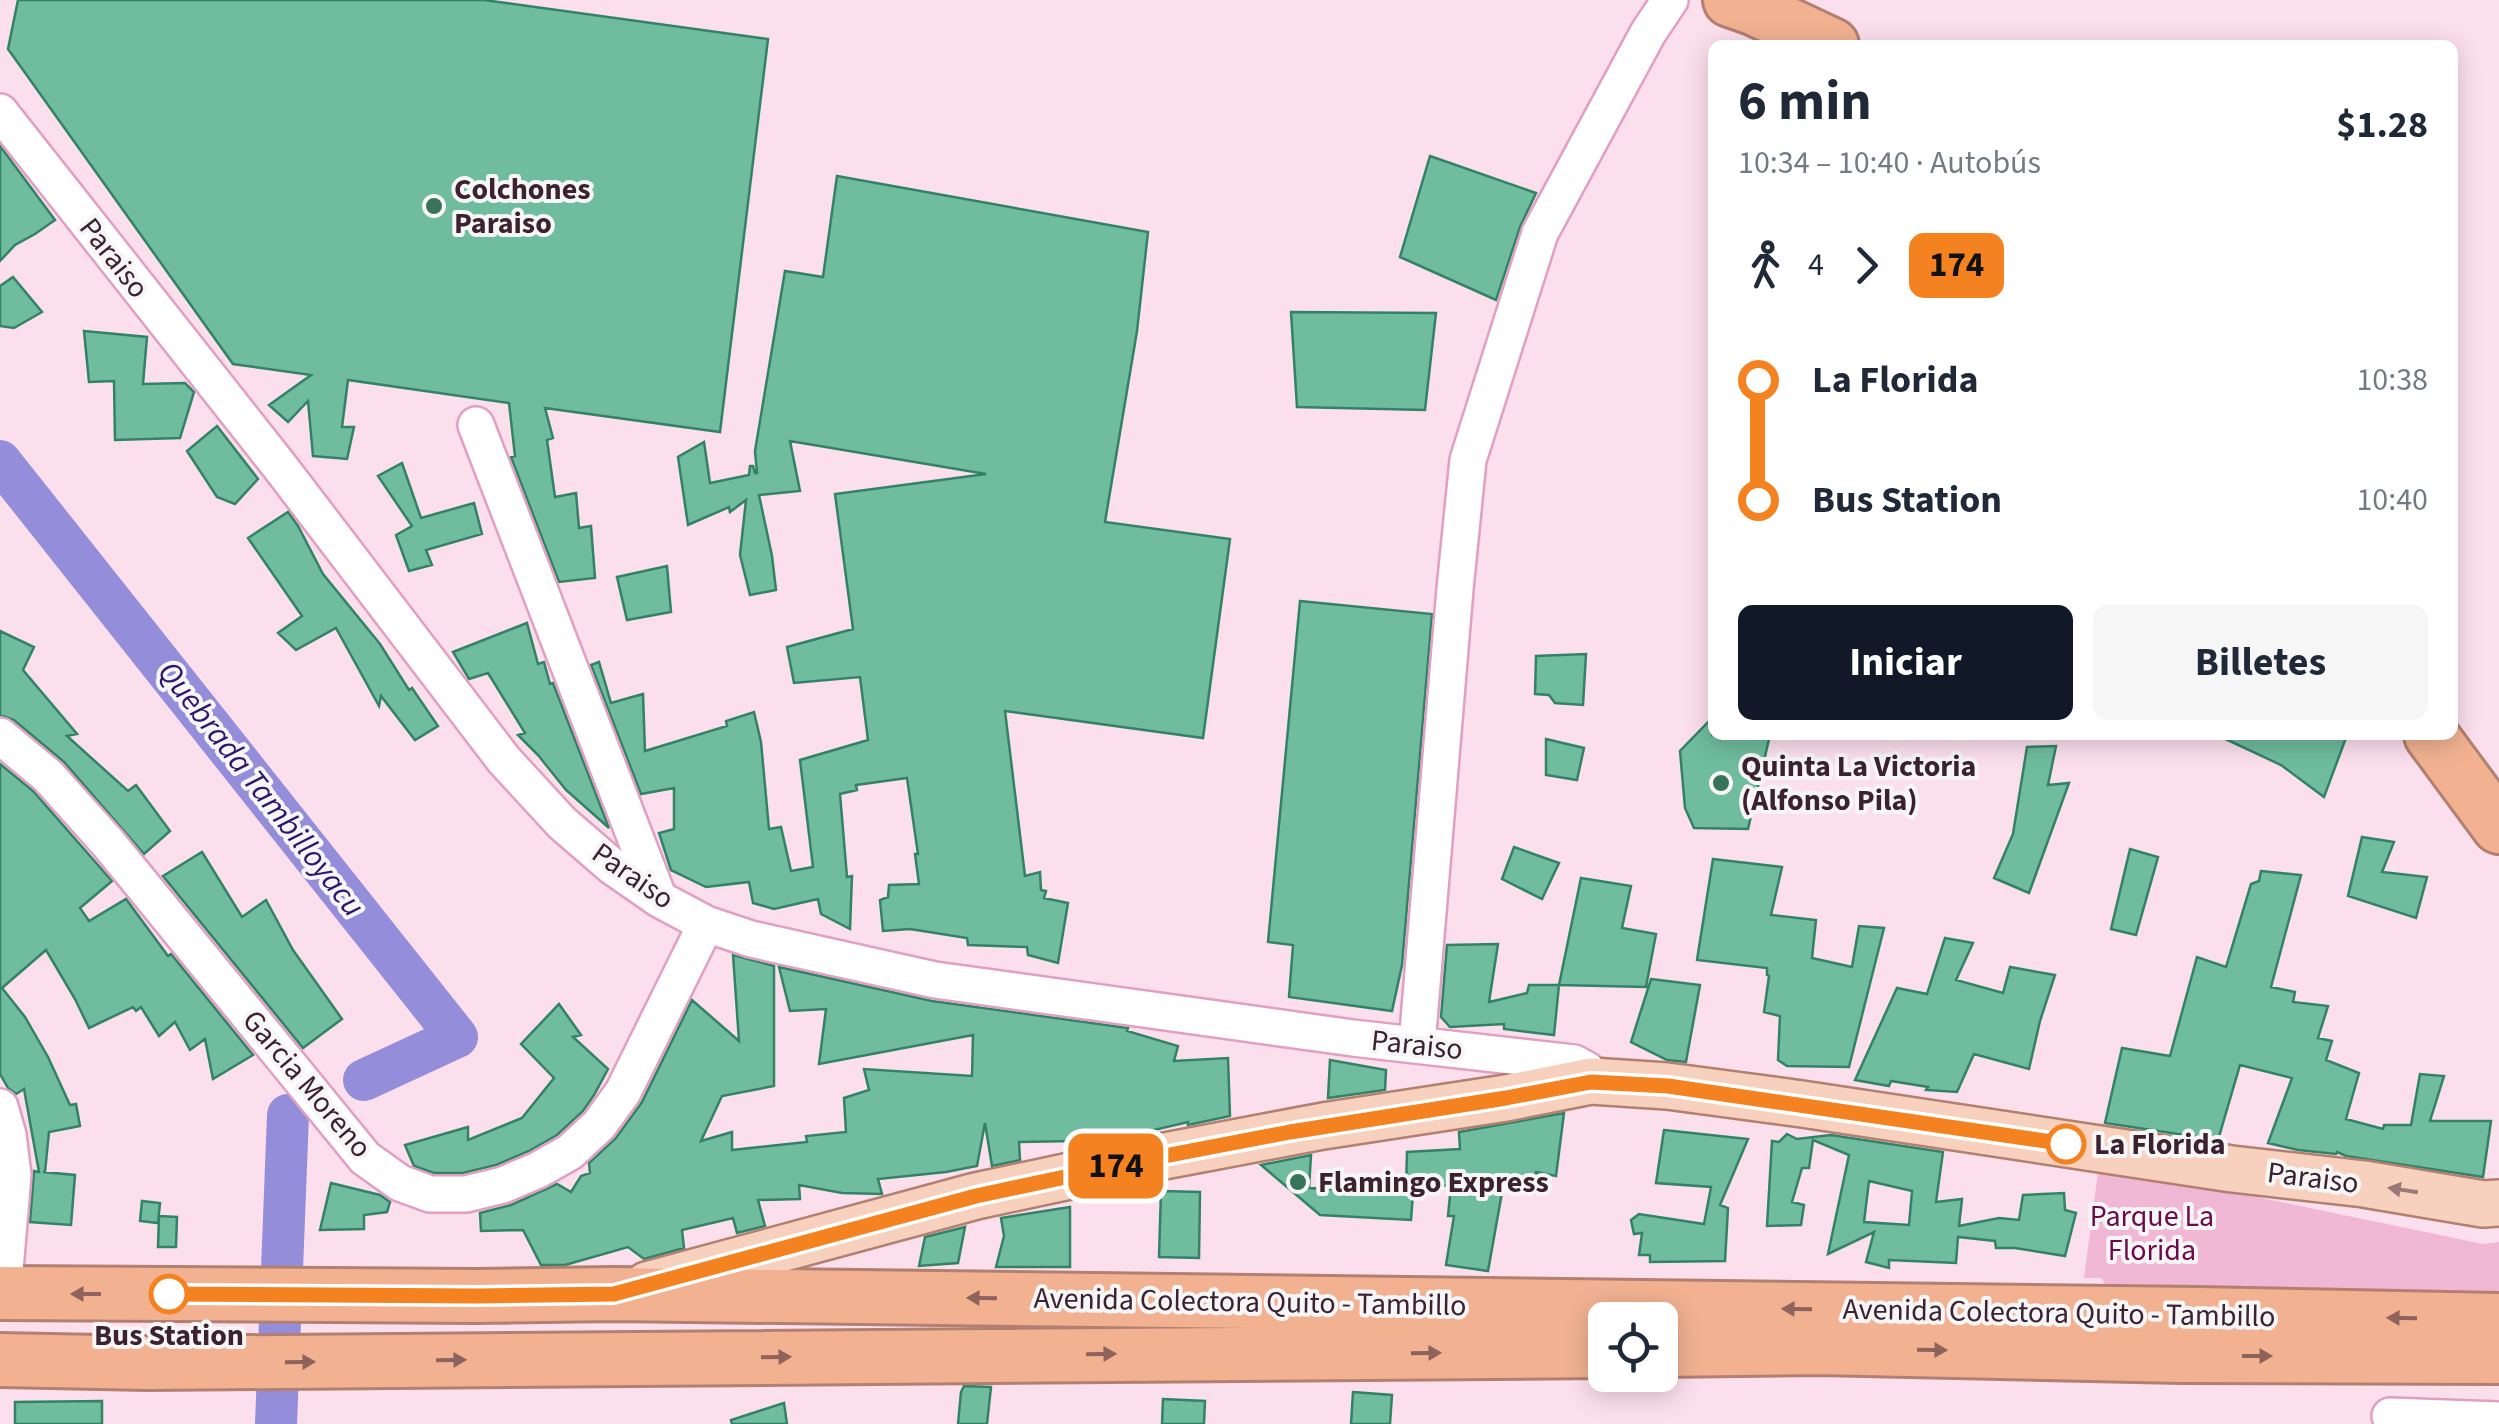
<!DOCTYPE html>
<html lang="es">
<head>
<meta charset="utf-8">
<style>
  :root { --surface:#fff; --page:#f6f6f7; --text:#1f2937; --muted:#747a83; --accent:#111827 }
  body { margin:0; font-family:"Source Sans 3",sans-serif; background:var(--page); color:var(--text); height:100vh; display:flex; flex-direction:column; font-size:38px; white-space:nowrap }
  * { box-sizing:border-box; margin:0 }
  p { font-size:32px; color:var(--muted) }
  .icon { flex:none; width:55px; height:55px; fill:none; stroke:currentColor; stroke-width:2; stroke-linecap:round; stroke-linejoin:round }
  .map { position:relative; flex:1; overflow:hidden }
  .side { position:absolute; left:1708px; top:40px; width:750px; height:700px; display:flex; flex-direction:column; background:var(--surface); border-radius:15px; box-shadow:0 5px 25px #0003 }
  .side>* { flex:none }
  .badge { padding:0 20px; border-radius:15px; font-size:35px; line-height:65px }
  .tools { position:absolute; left:1588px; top:1302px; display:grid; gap:20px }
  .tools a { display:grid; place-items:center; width:90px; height:90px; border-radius:15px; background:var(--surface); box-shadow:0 5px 25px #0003; font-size:50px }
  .map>.badge { position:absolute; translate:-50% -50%; box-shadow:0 0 0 5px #fff }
  .legs { display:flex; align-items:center; gap:15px; height:110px; padding:0 30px; font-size:32px }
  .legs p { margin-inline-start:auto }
  .summary { display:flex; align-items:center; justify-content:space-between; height:170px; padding:0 30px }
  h1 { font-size:55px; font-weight:700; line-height:75px }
  .primary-button { display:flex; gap:20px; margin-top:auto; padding:20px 30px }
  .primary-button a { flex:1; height:115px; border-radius:15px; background:var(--accent); color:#fff; font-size:40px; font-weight:700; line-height:115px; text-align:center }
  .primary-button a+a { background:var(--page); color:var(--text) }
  ul { padding:0 30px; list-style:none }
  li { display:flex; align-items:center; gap:35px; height:120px; font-size:38px }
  li i { display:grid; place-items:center; width:15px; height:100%; margin:0 12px; background:currentColor }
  li i::after { content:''; width:25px; height:25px; margin:-12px; border:8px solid; border-radius:50%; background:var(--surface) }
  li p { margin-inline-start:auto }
  li:first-child i { background:linear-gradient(#0000 50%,currentColor 0) }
  li:last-child i { background:linear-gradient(currentColor 50%,#0000 0) }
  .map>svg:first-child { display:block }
  .green { fill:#f0b8d4 }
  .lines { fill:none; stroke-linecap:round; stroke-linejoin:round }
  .river { stroke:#948dda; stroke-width:42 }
  .building { fill:#6fbc9e; stroke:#338267; stroke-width:2.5; fill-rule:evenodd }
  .minor-casing { stroke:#e19fc2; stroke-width:40 }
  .major-casing { stroke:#b28070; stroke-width:50 }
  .highway-casing { stroke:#b28070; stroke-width:58 }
  .minor { stroke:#fff; stroke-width:35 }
  .major { stroke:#f7d1be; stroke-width:45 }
  .highway { stroke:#f2b292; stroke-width:52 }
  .oneway { fill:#9a7a77 }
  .oneway2 { fill:#8e635c }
  .line-1-casing { stroke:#fff; stroke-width:22 }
  .line-1 { stroke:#f58220; stroke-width:15 }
  .poi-dot { fill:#38735d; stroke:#f6f6f6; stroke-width:4 }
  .stop-1-dot { fill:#fff; stroke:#f58220; stroke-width:5 }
  .labels { text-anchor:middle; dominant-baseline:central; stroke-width:8; stroke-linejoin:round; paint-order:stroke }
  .poi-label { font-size:30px; font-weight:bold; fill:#3c2230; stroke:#f6f6f6; text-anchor:start }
  .street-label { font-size:30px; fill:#3c2230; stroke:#f6f6f6 }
  .stop-label { font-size:30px; font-weight:bold; fill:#3c2230; stroke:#f6f6f6; text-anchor:start }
  .park-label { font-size:30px; fill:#6b094a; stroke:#f6f6f6 }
  .water-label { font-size:32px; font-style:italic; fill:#2e156e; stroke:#f6f6f6 }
</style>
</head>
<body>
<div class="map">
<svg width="2499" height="1424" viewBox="0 0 2499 1424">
  <rect width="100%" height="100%" fill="#fcdfed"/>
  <path class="green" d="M2099 1164 2483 1244 2499 1242V1309L2108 1288 2101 1278H2084Z"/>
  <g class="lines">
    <path class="river" d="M0 461 457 1037 364 1080
      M276 1424 288 1115"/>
  </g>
  <path class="building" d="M18 0H484L768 39 720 432 545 408 553 438 547 440 555 497 576 493 579 528 591 526 595 578 559 582 511 457 515 456 509 403 348 380 342 427H354L347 459 313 456 308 401 288 422 269 405 311 375 233 364 8 49Z
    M0 146 55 220 35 234 15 245 0 261Z
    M1430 156 1536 193 1520 227 1496 300 1400 257Z
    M837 176 1148 232 1137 331 1105 522 1230 539 1203 738 1005 711 1025 876 1040 872 1041 890 1046 891 1044 898 1068 903 1058 963 1028 955 1027 947 968 945 967 938 910 929 883 931 880 900 888 897 889 885 919 884 915 854H918L907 778 856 785 857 790 840 794 847 877 852 876 850 929 821 914 818 899 774 909 753 903 749 882 706 887 671 870 659 833 674 829V788L641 794 591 665 599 662 611 703 643 694 645 751 727 726 726 721 754 712 761 742 769 829 781 827 791 871 813 867 800 760 868 740 860 677 794 683 787 647 853 629 835 494 986 474 790 441 800 491 759 495 772 556 776 590 750 595 740 555 746 500 730 512 729 507 688 525 678 457 704 442 710 483 749 475 750 466H753L755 473H757L755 451 785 271 823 277Z
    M13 277 42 312 14 328 0 326V286Z
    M1291 312 1436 313 1425 410 1297 407Z
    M84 331 147 337 143 384 185 383 194 392 180 438 115 440 114 381 89 382Z
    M217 426 258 479 235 504 217 497 187 451Z
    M402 463 421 518 474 503 482 534 426 550 432 565 409 571 396 535 412 526 378 476Z
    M288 512 298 526 323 574 380 644 409 690 412 688 438 726 415 740 381 696 379 706 336 628 296 650 278 633 302 616 248 538Z
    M667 566 671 612 627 620 617 577Z
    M1300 601 1432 614 1402 965 1392 1011 1289 997 1293 945 1268 942Z
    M527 623 538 664 544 662 550 684 553 683 609 828 566 790 538 755 518 735 525 733 488 673 469 679 453 652Z
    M0 631 34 647 23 670 77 734 67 736 128 791 136 785 170 831 144 854 64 762 14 720 0 715Z
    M1586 654 1583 705 1555 703 1549 695 1535 694 1536 656Z
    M1712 718V735H1770L1748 829 1694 828 1685 808 1680 751Z
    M2217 735H2347L2324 797 2281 765Z
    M1546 739 1584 748 1577 780 1546 775Z
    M2056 746 2048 785 2069 783 2029 893 1994 878 2013 834 2027 747Z
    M0 764 33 791 112 881 80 908 89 921 126 899 168 956 171 954 253 1055 213 1079 205 1039 190 1050 175 1022 159 1036 141 1007 136 1011 133 1007 89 1028 75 999 46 950 2 988 25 1017 48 1057 70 1105 76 1104 80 1126 49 1132 45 1172H43L75 1175 71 1225 30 1222 34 1171 39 1172 24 1089 16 1094 8 1088 0 1074Z
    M2362 837 2394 842 2382 872 2427 877 2416 918 2348 896Z
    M1514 847 1559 863 1542 899 1502 879Z
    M2130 849 2158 857 2136 935 2111 929Z
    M202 852 242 917 266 900 293 950 342 1019 303 1048 163 876Z
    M1713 859 1782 867 1771 915 1816 920 1812 958 1852 967 1859 926 1884 928 1849 1067 1787 1066 1778 1060 1780 1016 1764 1012 1769 976 1767 975V968L1697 960Z
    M2261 871 2301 875 2271 987 2295 992 2293 1002 2328 1006 2318 1038 2332 1041 2326 1060 2359 1073 2346 1119 2383 1129 2384 1125H2411L2420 1074 2444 1076 2430 1121H2491L2483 1177 2346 1156 2337 1152 2336 1154 2298 1150 2268 1143 2292 1078 2240 1065 2218 1140 2105 1123 2122 1048 2170 1056 2197 957 2226 967 2251 884 2259 881Z
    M1581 878 1631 886 1622 928 1656 934 1646 987 1559 985Z
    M1945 938 1973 943 1956 980 2003 993 2010 967 2055 975 2040 1021 2029 1069 1974 1054 1957 1092 1926 1090 1928 1087 1891 1081 1889 1086 1855 1080 1897 988 1927 994Z
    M1498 944 1489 1002 1527 993 1529 985H1559L1554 1035 1504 1029V1024L1450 1027 1441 1017 1447 945Z
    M733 955 774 966V1086L722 1096 701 1141 732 1132V1150L807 1142 806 1136 846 1132 844 1098 869 1090 864 1069 972 1076 973 1035 819 1064 826 1009 790 1011 779 967 932 1001 1128 1028 1127 1031 1178 1046 1174 1061 1228 1058 1230 1116 1188 1125V1122L1120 1138V1134L1074 1148 1075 1141 1019 1142 1020 1160 992 1166 985 1123 977 1166 946 1172 878 1179 882 1194 842 1193 799 1185 800 1199 758 1200 765 1226 737 1233 733 1218 682 1230 684 1248 644 1259 628 1247 565 1265H541L523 1230 481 1231 480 1213 511 1205 557 1184 571 1192 581 1176 590 1173 589 1163 616 1138 642 1102 692 1000 739 1041Z
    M1651 979 1700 985 1686 1062 1667 1060 1631 1042Z
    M559 1004 581 1035 573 1037 608 1069 594 1095 583 1111 557 1135 529 1151 496 1165 463 1173H434L414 1166 405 1145 468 1127V1140L522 1118 554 1078 521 1044Z
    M1330 1060 1386 1070 1385 1090 1328 1098Z
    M1564 1113 1556 1176 1536 1172 1535 1193 1503 1187 1488 1271 1446 1265 1454 1216H1448L1451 1185 1406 1188 1407 1152 1460 1149 1459 1132Z
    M1664 1130 1748 1139 1720 1205 1728 1208 1725 1261 1650 1262V1255H1639L1642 1233 1634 1234 1631 1220 1639 1214 1704 1224 1711 1187 1656 1183Z
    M1787 1134 1797 1139 1831 1135 1943 1152 1936 1202 1962 1199 1959 1226 1999 1218 2019 1220 2023 1195 2064 1193 2065 1210 2076 1213 2065 1256 2015 1248H1996L1995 1241 1958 1237 1956 1263 1889 1260V1268L1866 1262 1874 1232 1828 1254 1849 1155 1813 1140 1809 1168H1802L1792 1202 1804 1205 1801 1225 1767 1226 1772 1141 1779 1142ZM1869 1181 1912 1191 1909 1225 1864 1222Z
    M1311 1155 1309 1188 1413 1193 1411 1220 1320 1215 1261 1165Z
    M331 1183 380 1195 390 1202 387 1212 364 1215V1229L320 1230Z
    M1161 1191 1200 1192 1199 1258 1159 1257Z
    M142 1201 160 1203 158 1223 140 1221Z
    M1070 1207V1267H996L1004 1236 1001 1218Z
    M159 1216 177 1217 176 1247H158Z
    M965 1227 958 1263 919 1266 925 1237Z
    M964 1386 991 1387 987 1424H958L961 1392Z
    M1353 1392 1392 1395 1390 1424H1351Z
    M1163 1399 1205 1401 1204 1424H1162Z
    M102 1401V1424H15V1402Z
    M784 1403 787 1424H732L731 1420Z"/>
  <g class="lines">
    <g class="minor-casing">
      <path id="minor" d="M0 112 281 468 504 760 562 823 613 867 659 899 706 924 751 939 935 980 1353 1038 1574 1063 1587 1070 1591 1081
        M476 425 659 899
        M0 736 48 776 108 843 365 1158 400 1183 430 1194H466L503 1185 538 1170 570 1152 599 1125 623 1092 706 924
        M1417 1044 1455 589 1468 460 1540 233 1648 33 1670 0
        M0 1107 8 1135 13 1175 3 1293
        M2390 1416 2499 1420"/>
    </g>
    <g class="major-casing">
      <path id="major" d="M647 1285 976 1196 1154 1158 1323 1126 1506 1098 1591 1081 1667 1086 1802 1104 2232 1169 2364 1184 2483 1204 2499 1203"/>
    </g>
    <g class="highway-casing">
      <path id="highway" d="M1730 0 1753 8 1832 45
        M2431 735 2499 827
        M0 1293 476 1296 614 1294 2198 1314 2499 1320
        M1660 1350 1819 1348 2182 1356 2499 1357
        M0 1360 148 1363 1605 1351"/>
    </g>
    <use href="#minor" class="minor"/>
    <use href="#major" class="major"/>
    <use href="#highway" class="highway"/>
  </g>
  <defs><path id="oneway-solid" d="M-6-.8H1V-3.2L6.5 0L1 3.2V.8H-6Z" transform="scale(2.5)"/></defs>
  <use class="oneway" href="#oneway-solid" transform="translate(2403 1190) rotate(-171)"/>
  <g class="oneway2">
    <use href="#oneway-solid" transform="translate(86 1294) rotate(-180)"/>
    <use href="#oneway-solid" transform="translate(982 1298) rotate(-179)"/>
    <use href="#oneway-solid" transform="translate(1797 1309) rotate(-179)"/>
    <use href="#oneway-solid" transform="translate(2402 1318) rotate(-179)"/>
    <use href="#oneway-solid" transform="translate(1932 1350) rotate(1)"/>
    <use href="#oneway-solid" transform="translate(1426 1353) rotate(-1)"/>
    <use href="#oneway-solid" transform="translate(1101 1354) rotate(-1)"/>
    <use href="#oneway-solid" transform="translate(2257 1356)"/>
    <use href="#oneway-solid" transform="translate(776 1357) rotate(-1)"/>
    <use href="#oneway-solid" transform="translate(451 1360) rotate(-1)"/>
    <use href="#oneway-solid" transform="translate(300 1362) rotate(-1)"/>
  </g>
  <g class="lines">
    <g class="line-1-casing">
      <path id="line-1" d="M169 1294 476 1296 614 1294 976 1196 1154 1158 1290 1132 1506 1098 1591 1082 1668 1086 2066 1144"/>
    </g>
    <use href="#line-1" class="line-1"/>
  </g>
  <g class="poi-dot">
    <circle cx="434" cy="206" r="10"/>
    <circle cx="1721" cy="783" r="10"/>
    <circle cx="1298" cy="1182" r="10"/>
  </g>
  <g class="stop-1-dot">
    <circle cx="2066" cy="1144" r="18"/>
    <circle cx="169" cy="1294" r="18"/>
  </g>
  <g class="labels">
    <g class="poi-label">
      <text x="454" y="189">Colchones<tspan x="454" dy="34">Paraiso</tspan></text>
      <text x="1741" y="766">Quinta La Victoria<tspan x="1741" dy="34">(Alfonso Pila)</tspan></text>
      <text x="1318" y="1182">Flamingo Express</text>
    </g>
    <g class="street-label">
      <text transform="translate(114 258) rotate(52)">Paraiso</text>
      <text transform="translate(633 876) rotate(35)">Paraiso</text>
      <text transform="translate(1417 1045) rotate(6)">Paraiso</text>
      <text transform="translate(307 1084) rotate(50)">Garcia Moreno</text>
      <text transform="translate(2313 1178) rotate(7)">Paraiso</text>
      <text transform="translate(1250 1302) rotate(1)">Avenida Colectora Quito - Tambillo</text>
      <text transform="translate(2059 1313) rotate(1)">Avenida Colectora Quito - Tambillo</text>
    </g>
    <g class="stop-label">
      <text x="2094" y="1144">La Florida</text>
      <text x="169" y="1335" text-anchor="middle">Bus Station</text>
    </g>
    <g class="park-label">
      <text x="2152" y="1216">Parque La<tspan x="2152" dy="34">Florida</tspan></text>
    </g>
    <g class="water-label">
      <text transform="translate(261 789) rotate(52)">Quebrada Tambilloyacu</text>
    </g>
  </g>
</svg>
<div class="tools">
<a><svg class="icon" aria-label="locate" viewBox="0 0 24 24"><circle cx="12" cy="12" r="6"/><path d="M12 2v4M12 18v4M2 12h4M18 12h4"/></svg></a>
</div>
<b class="badge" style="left:1116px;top:1166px;background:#f58220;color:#111">174</b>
<section class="side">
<div class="summary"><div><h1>6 min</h1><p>10:34 – 10:40 · Autobús</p></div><b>$1.28</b></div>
<div class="legs"><svg class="icon" aria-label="walk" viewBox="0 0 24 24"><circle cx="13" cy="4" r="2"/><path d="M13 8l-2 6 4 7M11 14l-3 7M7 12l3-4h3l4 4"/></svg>4<svg class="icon" aria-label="forward" viewBox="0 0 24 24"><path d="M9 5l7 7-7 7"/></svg><b class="badge" style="background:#f58220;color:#111">174</b></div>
<ul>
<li><i style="color:#f58220"></i><b>La Florida</b><p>10:38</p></li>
<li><i style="color:#f58220"></i><b>Bus Station</b><p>10:40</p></li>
</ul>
<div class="primary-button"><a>Iniciar</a><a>Billetes</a></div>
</section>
</div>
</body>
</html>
